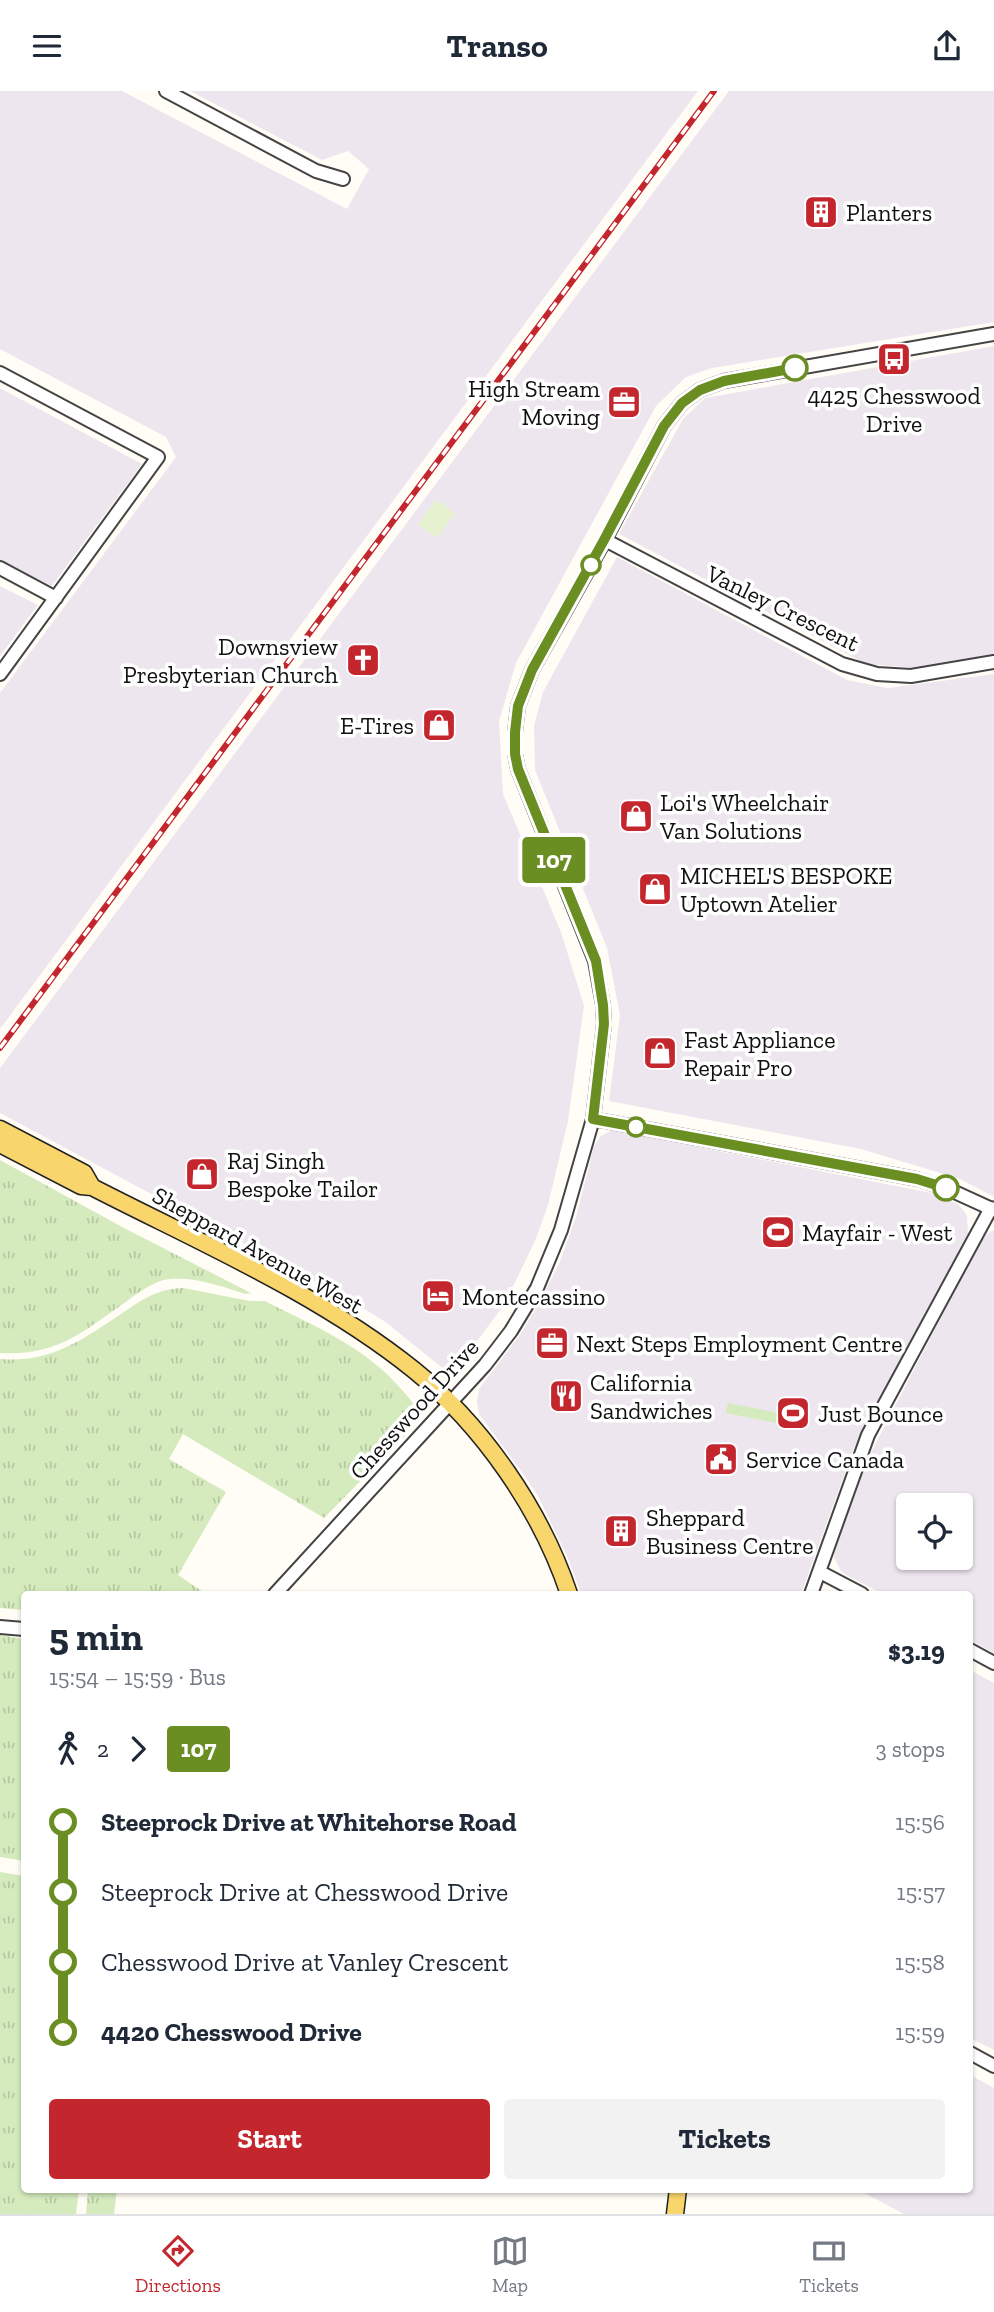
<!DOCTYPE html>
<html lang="en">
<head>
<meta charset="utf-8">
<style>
  :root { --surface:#fff; --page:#f2f2f3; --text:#1f2937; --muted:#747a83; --line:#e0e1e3; --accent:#c4262e }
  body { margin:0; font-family:"Zilla Slab",serif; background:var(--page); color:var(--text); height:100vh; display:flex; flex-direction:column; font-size:26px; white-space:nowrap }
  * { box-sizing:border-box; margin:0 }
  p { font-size:23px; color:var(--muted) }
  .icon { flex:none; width:38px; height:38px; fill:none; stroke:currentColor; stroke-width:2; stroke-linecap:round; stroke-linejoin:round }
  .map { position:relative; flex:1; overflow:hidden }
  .details { position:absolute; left:21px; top:1500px; width:952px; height:602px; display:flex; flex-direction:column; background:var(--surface); border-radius:7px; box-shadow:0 2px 5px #0004 }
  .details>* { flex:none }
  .badge { padding:0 14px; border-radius:5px; font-size:24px; line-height:46px }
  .controls { position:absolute; left:896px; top:1402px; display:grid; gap:14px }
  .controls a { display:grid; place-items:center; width:77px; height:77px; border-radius:7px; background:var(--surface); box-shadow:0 2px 5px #0004; font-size:35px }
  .map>.badge { position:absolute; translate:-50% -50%; box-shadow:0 0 0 4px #fff }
  .legs { display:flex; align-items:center; gap:10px; height:77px; padding:0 28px; font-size:23px }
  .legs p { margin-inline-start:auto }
  .summary { display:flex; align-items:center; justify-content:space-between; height:119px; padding:0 28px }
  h1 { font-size:38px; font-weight:700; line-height:52px }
  .primary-button { display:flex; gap:14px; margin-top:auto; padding:14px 28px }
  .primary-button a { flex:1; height:80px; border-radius:7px; background:var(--accent); color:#fff; font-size:28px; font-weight:700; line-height:80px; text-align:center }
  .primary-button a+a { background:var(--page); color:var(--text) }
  ul { padding:0 28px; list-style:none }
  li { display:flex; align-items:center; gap:24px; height:70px; font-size:26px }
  li i { display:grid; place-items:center; width:10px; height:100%; margin:0 9px; background:currentColor }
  li i::after { content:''; width:18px; height:18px; margin:-9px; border:5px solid; border-radius:50%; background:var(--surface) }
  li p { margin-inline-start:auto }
  li:first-child i { background:linear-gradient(#0000 50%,currentColor 0) }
  li:last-child i { background:linear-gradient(currentColor 50%,#0000 0) }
  header { display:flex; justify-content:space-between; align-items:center; height:91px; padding:0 28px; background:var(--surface); font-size:32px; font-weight:700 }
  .tab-bar { display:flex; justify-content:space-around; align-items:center; height:98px; border-top:2px solid var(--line); background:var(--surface); font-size:19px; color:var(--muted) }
  .tab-bar a { display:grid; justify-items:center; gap:4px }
  .tab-bar .current { color:var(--accent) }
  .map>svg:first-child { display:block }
  .industrial { fill:#eee6ef; fill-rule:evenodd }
  .grass { fill:url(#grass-tufts) }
  .garden { fill:#d5ebbd }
  .pitch { fill:#e6f2cf }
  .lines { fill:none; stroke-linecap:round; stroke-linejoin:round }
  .minor-casing { stroke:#444; stroke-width:16 }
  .major-casing { stroke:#222; stroke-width:19 }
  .minor { stroke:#fff; stroke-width:12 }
  .major { stroke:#f9d66b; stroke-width:16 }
  .rail-casing { stroke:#c4262e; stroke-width:6 }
  .rail { stroke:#fff; stroke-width:3.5; stroke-dasharray:10; stroke-linecap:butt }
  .line-1-casing { stroke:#fff; stroke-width:16 }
  .line-1 { stroke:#6b8e23; stroke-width:10 }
  .stop-1-dot { fill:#fff; stroke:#6b8e23; stroke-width:3.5 }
  .labels { text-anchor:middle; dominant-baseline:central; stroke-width:7; stroke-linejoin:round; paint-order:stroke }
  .poi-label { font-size:24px; fill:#111; stroke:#fff; text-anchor:start }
  .street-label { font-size:24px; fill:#111; stroke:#fff }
</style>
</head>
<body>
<header><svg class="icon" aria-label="menu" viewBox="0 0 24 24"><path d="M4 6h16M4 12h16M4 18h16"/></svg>Transo<svg class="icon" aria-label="share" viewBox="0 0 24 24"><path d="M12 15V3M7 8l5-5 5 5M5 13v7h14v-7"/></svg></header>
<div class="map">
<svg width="994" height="2123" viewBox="0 0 994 2123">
  <defs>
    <pattern id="grass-tufts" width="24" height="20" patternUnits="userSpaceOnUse" patternTransform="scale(1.75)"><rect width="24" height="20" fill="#d5ebbd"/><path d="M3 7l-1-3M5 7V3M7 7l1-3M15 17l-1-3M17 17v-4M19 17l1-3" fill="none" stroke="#b6c8a1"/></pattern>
  </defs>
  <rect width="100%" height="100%" fill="#fffdf5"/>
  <path class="industrial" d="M0 0H122L347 118 369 78 348 60 322 69 190 0H698L0 938V602L176 366 166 346 0 258Z
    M729 0H994V231L712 277 686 286 656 315 516 572 499 630 503 703 561 841 584 915 568 1030 548 1114 535 1150 504 1214 453 1282 446 1280 387 1232 355 1212 0 1022V977Z
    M994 255V563L918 577 866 573 619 443 683 328 705 307Z
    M0 297 142 373 51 496 0 469Z
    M617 466 847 589 888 597 994 583V1106L960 1088 861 1058 609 1010 620 924 607 857 535 679 534 635 543 601Z
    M0 495 38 514 0 565Z
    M612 1039 931 1102 958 1113 967 1124 968 1143 854 1357 801 1503H581L568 1467 538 1405 524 1384 479 1323 477 1311 479 1298 522 1241 538 1214 559 1173 576 1126 594 1055 601 1045Z
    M994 1139V1562L970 1549V1503H883L846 1484 840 1479 834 1466 835 1457 865 1373 977 1157 986 1144ZM908 1414H961V1466H908Z
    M970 1579 994 1592V1959L970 1947Z
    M970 1984 994 1997V2123H904L857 2098H970Z"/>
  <path class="grass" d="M0 1069 124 1137 251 1202 245 1203C221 1195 196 1186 170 1188 156 1189 139 1201 127 1210 83 1241 57 1265 0 1262Z
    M183 1197 250 1210H265C314 1235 366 1256 402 1299 411 1309 416 1314 418 1327L403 1347 324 1427 183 1343 169 1368 226 1401 178 1484 206 1503H24V1519L0 1517V1268C47 1272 78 1252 115 1227 139 1211 154 1198 183 1197Z
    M0 1544 24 1548V1770L0 1766Z
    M0 1781 24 1785V2098H79L76 2123H0Z
    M88 2098H117L114 2123H86Z"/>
  <path class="garden" d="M728 1312 789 1324 787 1334 726 1322Z"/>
  <path class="pitch" d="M436 409 455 422 437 447 418 433Z"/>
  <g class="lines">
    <g class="minor-casing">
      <path id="minor" d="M166 0 316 80 343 88
        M0 282 158 366 0 583
        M605 449 842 573 877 583 911 585 994 571
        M0 477 56 507
        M593 1028 917 1088 948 1098 994 1119
        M820 1481 862 1503
        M275 1503 485 1274 511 1240 537 1197 561 1139 593 1028 604 933 603 914 595 870 518 678 515 663V641L518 615 532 579 605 449 664 335 682 312 700 299 724 290 994 243
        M811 1503 868 1344 991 1117
        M0 1536 24 1538
        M970 1559 994 1572
        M970 1962 994 1975"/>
    </g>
    <g class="major-casing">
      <path id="major" d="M0 1038 84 1082 92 1096
        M0 1053 81 1095 92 1096C201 1152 318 1202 414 1279 483 1335 541 1419 569 1503
        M675 2123 678 2098"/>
    </g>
    <use href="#minor" class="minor"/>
    <use href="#major" class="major"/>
    <g class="rail-casing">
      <path id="rail" d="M0 957 714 0"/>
    </g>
    <use href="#rail" class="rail"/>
  </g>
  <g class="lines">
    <g class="line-1-casing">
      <path id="line-1" d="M795 277 724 290 700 299 682 312 664 335 604 449 532 579 518 615 515 641V663L518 678 596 870 603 914 604 933 593 1028 917 1088 946 1097"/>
    </g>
    <use href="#line-1" class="line-1"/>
  </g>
  <defs>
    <g id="building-square" transform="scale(1.75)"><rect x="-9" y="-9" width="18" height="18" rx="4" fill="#c4262e" stroke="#fff"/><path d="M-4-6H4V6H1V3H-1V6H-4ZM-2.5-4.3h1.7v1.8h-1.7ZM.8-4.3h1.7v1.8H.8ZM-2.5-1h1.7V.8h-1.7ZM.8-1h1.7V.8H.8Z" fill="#fff"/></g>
    <g id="bus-square" transform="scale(1.75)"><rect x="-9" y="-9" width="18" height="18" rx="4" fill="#c4262e" stroke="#fff"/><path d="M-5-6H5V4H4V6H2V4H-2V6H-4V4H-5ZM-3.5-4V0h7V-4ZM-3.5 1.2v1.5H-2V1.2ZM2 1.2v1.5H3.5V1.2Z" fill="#fff"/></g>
    <g id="office-square" transform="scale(1.75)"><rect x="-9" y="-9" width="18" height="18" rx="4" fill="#c4262e" stroke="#fff"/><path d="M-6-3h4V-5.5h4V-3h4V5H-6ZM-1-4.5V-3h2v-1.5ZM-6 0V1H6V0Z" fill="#fff"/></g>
    <g id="church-square" transform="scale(1.75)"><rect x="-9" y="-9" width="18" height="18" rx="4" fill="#c4262e" stroke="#fff"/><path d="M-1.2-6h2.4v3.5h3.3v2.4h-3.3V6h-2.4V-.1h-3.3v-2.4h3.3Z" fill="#fff"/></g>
    <g id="shop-square" transform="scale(1.75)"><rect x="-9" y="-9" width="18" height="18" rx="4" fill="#c4262e" stroke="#fff"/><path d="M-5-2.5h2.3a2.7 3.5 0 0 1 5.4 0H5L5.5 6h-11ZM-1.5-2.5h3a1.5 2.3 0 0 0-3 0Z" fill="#fff"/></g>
    <g id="stadium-square" transform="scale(1.75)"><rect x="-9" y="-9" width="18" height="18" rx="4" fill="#c4262e" stroke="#fff"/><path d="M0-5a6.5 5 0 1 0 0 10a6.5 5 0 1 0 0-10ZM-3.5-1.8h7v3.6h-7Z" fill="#fff"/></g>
    <g id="hotel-square" transform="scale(1.75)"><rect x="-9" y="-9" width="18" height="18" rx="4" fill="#c4262e" stroke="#fff"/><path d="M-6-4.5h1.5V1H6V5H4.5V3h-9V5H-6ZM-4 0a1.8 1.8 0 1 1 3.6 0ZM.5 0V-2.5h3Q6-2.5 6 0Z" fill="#fff"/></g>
    <g id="restaurant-square" transform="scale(1.75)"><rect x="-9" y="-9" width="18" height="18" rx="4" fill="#c4262e" stroke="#fff"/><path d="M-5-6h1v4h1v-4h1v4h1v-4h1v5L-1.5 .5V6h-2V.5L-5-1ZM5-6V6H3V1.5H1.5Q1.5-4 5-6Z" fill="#fff"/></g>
    <g id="civic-square" transform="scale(1.75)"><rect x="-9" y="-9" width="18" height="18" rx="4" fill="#c4262e" stroke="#fff"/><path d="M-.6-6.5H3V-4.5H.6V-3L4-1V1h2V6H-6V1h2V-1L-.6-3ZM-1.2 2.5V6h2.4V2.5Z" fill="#fff"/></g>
  </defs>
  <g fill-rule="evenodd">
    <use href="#building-square" x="821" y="121"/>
    <use href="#bus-square" x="894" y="268"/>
    <use href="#office-square" x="624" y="311"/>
    <use href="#church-square" x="363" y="569"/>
    <use href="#shop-square" x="439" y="634"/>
    <use href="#shop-square" x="636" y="725"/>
    <use href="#shop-square" x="655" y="798"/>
    <use href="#shop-square" x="660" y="962"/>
    <use href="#shop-square" x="202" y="1083"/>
    <use href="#stadium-square" x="778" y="1141"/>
    <use href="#hotel-square" x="438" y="1205"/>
    <use href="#office-square" x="552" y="1252"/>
    <use href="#restaurant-square" x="566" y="1305"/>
    <use href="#stadium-square" x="793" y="1322"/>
    <use href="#civic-square" x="721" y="1368"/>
    <use href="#building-square" x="621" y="1440"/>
  </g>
  <g class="stop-1-dot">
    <circle cx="795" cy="277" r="12"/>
    <circle cx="591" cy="474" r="9"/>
    <circle cx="636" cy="1036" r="9"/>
    <circle cx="946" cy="1097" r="12"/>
  </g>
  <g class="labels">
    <g class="poi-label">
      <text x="846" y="121">Planters</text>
      <text x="600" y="297" text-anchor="end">High Stream<tspan x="600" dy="28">Moving</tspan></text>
      <text x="894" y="304" text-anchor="middle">4425 Chesswood<tspan x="894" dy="28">Drive</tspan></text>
      <text x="338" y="555" text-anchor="end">Downsview<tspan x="338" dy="28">Presbyterian Church</tspan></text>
      <text x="414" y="634" text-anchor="end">E-Tires</text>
      <text x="660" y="711">Loi's Wheelchair<tspan x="660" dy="28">Van Solutions</tspan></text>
      <text x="680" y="784">MICHEL'S BESPOKE<tspan x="680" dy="28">Uptown Atelier</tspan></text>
      <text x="684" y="948">Fast Appliance<tspan x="684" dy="28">Repair Pro</tspan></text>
      <text x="227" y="1069">Raj Singh<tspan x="227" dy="28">Bespoke Tailor</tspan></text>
      <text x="802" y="1141">Mayfair - West</text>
      <text x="462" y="1205">Montecassino</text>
      <text x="576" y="1252">Next Steps Employment Centre</text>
      <text x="590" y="1291">California<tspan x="590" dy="28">Sandwiches</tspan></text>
      <text x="818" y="1322">Just Bounce</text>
      <text x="746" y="1368">Service Canada</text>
      <text x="646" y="1426">Sheppard<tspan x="646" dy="28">Business Centre</tspan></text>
    </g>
    <g class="street-label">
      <text transform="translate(783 517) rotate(26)">Vanley Crescent</text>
      <text transform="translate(258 1159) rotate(29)">Sheppard Avenue West</text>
      <text transform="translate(414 1318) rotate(-48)">Chesswood Drive</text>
    </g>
  </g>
</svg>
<div class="controls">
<a><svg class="icon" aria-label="locate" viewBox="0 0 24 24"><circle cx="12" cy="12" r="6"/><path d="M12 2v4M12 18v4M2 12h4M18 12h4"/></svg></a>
</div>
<b class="badge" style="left:554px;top:769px;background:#6b8e23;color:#fff">107</b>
<section class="details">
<div class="summary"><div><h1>5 min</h1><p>15:54 – 15:59 · Bus</p></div><b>$3.19</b></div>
<div class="legs"><svg class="icon" aria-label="walk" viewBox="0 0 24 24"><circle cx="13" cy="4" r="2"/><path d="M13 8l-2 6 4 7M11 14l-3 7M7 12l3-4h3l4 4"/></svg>2<svg class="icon" aria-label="forward" viewBox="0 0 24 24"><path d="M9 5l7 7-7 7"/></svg><b class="badge" style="background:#6b8e23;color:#fff">107</b><p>3 stops</p></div>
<ul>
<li><i style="color:#6b8e23"></i><b>Steeprock Drive at Whitehorse Road</b><p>15:56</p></li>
<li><i style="color:#6b8e23"></i><span>Steeprock Drive at Chesswood Drive</span><p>15:57</p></li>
<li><i style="color:#6b8e23"></i><span>Chesswood Drive at Vanley Crescent</span><p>15:58</p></li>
<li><i style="color:#6b8e23"></i><b>4420 Chesswood Drive</b><p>15:59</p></li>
</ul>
<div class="primary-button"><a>Start</a><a>Tickets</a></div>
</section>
</div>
<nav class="tab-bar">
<a class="current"><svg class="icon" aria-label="directions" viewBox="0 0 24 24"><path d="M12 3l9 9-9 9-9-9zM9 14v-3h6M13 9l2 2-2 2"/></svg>Directions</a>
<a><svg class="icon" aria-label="map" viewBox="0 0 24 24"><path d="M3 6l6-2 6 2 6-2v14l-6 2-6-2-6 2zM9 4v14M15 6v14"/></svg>Map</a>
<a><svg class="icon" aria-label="tickets" viewBox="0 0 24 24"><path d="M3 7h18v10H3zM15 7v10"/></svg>Tickets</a>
</nav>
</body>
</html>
